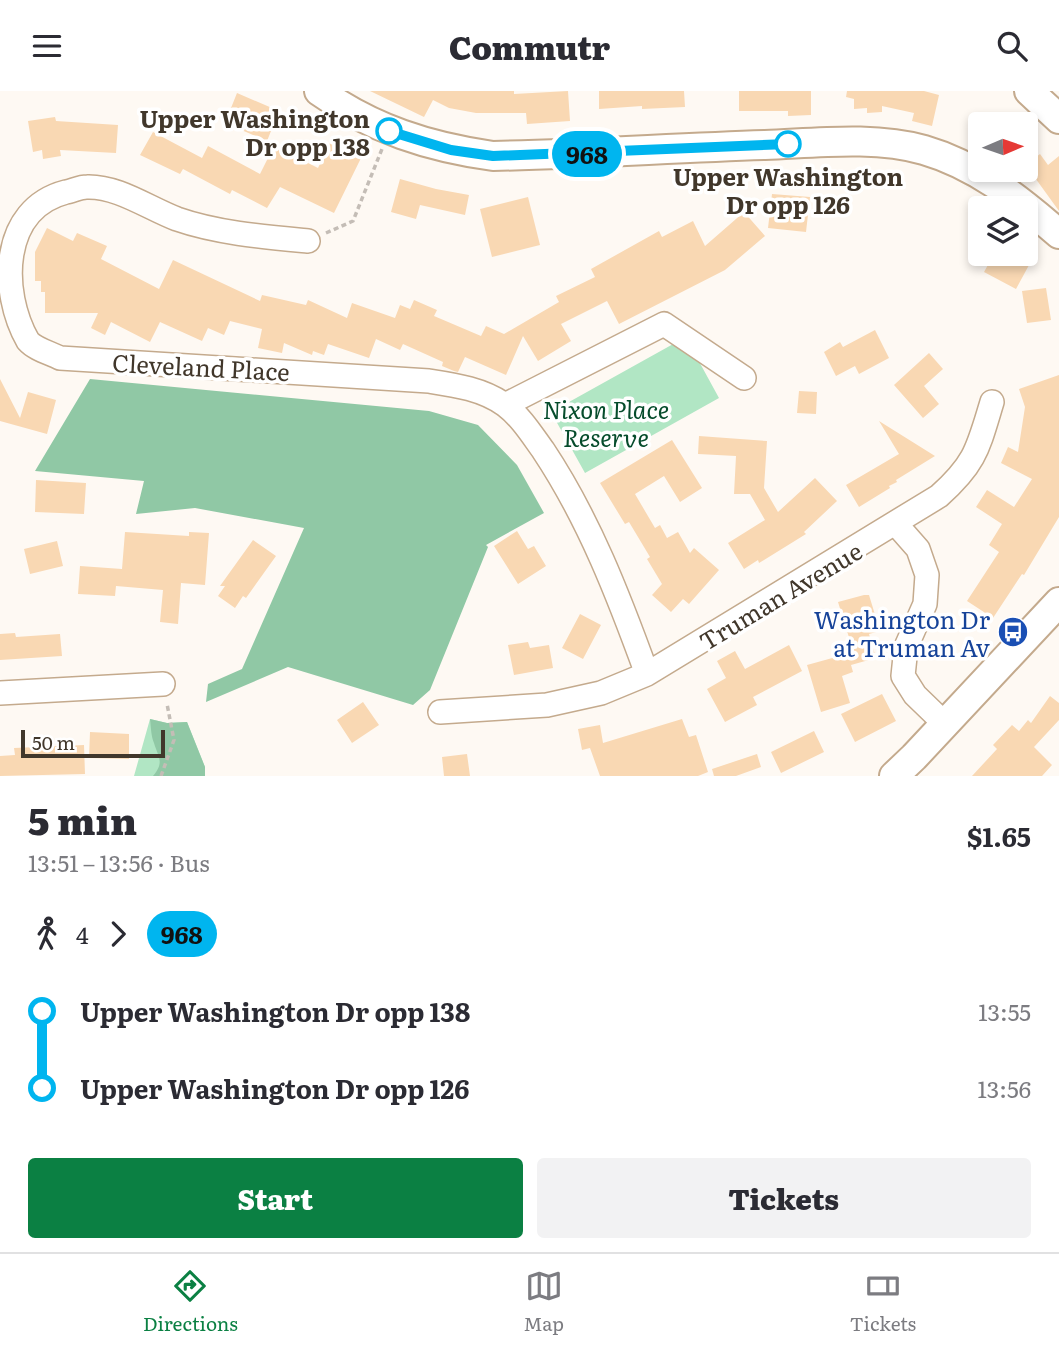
<!DOCTYPE html>
<html lang="en">
<head>
<meta charset="utf-8">
<style>
  :root { --surface:#fff; --page:#f2f2f3; --text:#2b2b33; --muted:#7c7c81; --line:#e1e1e2; --accent:#0b8043 }
  body { margin:0; font-family:Literata,serif; background:var(--page); color:var(--text); height:100vh; display:flex; flex-direction:column; font-size:26px; white-space:nowrap }
  * { box-sizing:border-box; margin:0 }
  p { font-size:23px; color:var(--muted) }
  .icon { flex:none; width:38px; height:38px; fill:none; stroke:currentColor; stroke-width:2; stroke-linecap:round; stroke-linejoin:round }
  .map { position:relative; height:685px; overflow:hidden }
  .details { display:flex; flex-direction:column; background:var(--surface); flex:1 }
  .details>* { flex:none }
  .badge { padding:0 14px; border-radius:23px; font-size:24px; line-height:46px }
  .needle { width:46px; rotate:88deg }
  .tools { position:absolute; left:968px; top:21px; display:grid; gap:14px }
  .tools a { display:grid; place-items:center; width:70px; height:70px; border-radius:7px; background:var(--surface); box-shadow:0 4px 10px #0003; font-size:35px }
  .scale { position:absolute; left:21px; bottom:18px; width:144px; box-sizing:border-box; padding-left:7px; border:4px solid #41372b; border-top:0; font-size:19px; line-height:24px; white-space:nowrap; color:#41372b; -webkit-text-stroke:5px #fff; paint-order:stroke }
  .map>.badge { position:absolute; translate:-50% -50%; box-shadow:0 0 0 4px #fff }
  .legs { display:flex; align-items:center; gap:10px; height:77px; padding:0 28px; font-size:23px }
  .legs p { margin-inline-start:auto }
  .summary { display:flex; align-items:center; justify-content:space-between; height:119px; padding:0 28px }
  h1 { font-size:38px; font-weight:800; line-height:52px }
  .action { display:flex; gap:14px; margin-top:auto; padding:14px 28px }
  .action a { flex:1; height:80px; border-radius:7px; background:var(--accent); color:#fff; font-size:28px; font-weight:800; line-height:80px; text-align:center }
  .action a+a { background:var(--page); color:var(--text) }
  ul { padding:0 28px; list-style:none }
  li { display:flex; align-items:center; gap:24px; height:77px; font-size:26px }
  li i { display:grid; place-items:center; width:10px; height:100%; margin:0 9px; background:currentColor }
  li i::after { content:''; width:18px; height:18px; margin:-9px; border:5px solid; border-radius:50%; background:var(--surface) }
  li p { margin-inline-start:auto }
  li:first-child i { background:linear-gradient(#0000 50%,currentColor 0) }
  li:last-child i { background:linear-gradient(currentColor 50%,#0000 0) }
  header { display:flex; justify-content:space-between; align-items:center; height:91px; padding:0 28px; background:var(--surface); font-size:32px; font-weight:800 }
  .dock { display:flex; justify-content:space-around; align-items:center; height:98px; border-top:2px solid var(--line); background:var(--surface); font-size:19px; color:var(--muted) }
  .dock a { display:grid; justify-items:center; gap:4px }
  .dock .active { color:var(--accent) }
  .map>svg:first-child { display:block }
  .green { fill:#b1e6c4 }
  .forest { fill:#90c8a5 }
  .building { fill:#f9d8b3 }
  .lines { fill:none; stroke-linecap:round; stroke-linejoin:round }
  .minor-casing { stroke:#c4aa8d; stroke-width:26 }
  .tertiary-casing { stroke:#c4aa8d; stroke-width:32 }
  .path { stroke:#c4bdb6; stroke-width:3.5; stroke-dasharray:5 3.5; stroke-linecap:butt }
  .minor { stroke:#fff; stroke-width:23 }
  .tertiary { stroke:#fff; stroke-width:28 }
  .line-1-casing { stroke:#fff; stroke-width:16 }
  .line-1 { stroke:#00b5ef; stroke-width:10 }
  .stop-1-dot { fill:#fff; stroke:#00b5ef; stroke-width:3.5 }
  .labels { text-anchor:middle; dominant-baseline:central; stroke-width:7; stroke-linejoin:round; paint-order:stroke }
  .stop-label { font-size:24px; font-weight:bold; fill:#41372b; stroke:#fff; text-anchor:end }
  .street-label { font-size:24px; fill:#41372b; stroke:#fff }
  .park-label { font-size:24px; font-style:italic; fill:#064c2c; stroke:#fff }
  .transit-label { font-size:24px; fill:#164399; stroke:#fff; text-anchor:end }
</style>
</head>
<body>
<header><svg class="icon" aria-label="menu" viewBox="0 0 24 24"><path d="M4 6h16M4 12h16M4 18h16"/></svg>Commutr<svg class="icon" aria-label="search" viewBox="0 0 24 24"><circle cx="10" cy="10" r="6"/><path d="M15 15l6 6"/></svg></header>
<div class="map">
<svg width="1059" height="685" viewBox="0 0 1059 685">
  <rect width="100%" height="100%" fill="#fef9f3"/>
  <path class="green" d="M675 252 696 265 719 307 585 382 551 321Z
    M150 628 167 632 187 631 205 676V685H134Z"/>
  <path class="forest" d="M90 288 429 320 478 334 517 374 544 422 486 454 488 456 430 599 413 614 288 576 206 611 208 593 242 578 304 437 195 417 136 423 144 390 35 380Z
    M150 628 167 632 187 631 205 676V685H153C165 671 158 666 154 652 151 645 151 636 150 628Z"/>
  <path class="building" d="M370 0H514V3L568 0 570 30 527 33 526 22H476L449 17 433 9 424 26Z
    M599 0H684L685 16 642 18V15L599 18Z
    M739 0H811V24L788 25V20H739Z
    M847 0H924L939 4 932 35 912 30 914 22 882 15V21L867 22V17L854 18V8L846 6Z
    M237 2 279 20 267 50 225 32Z
    M55 26 56 30 118 34 116 62 60 59 61 65 43 68 42 59 33 61 28 30Z
    M153 41 202 67 208 55 260 83 274 55 318 77 331 50 362 65 334 122 280 96 267 117 232 99 230 103 183 78 180 83 140 64Z
    M1040 63 1048 74 1059 65V120L1033 84 1035 83 1028 72Z
    M400 88 436 98 469 104 465 124 420 114 416 128 391 121Z
    M772 103 810 106 806 141 768 137Z
    M528 106 540 154 492 166 480 118Z
    M744 121 765 145 725 179 619 233 607 210 561 233 571 250 538 270 523 245 506 284 465 266 458 281 454 280 442 275 443 271 403 253 400 259 376 248 369 267 328 253 324 264 313 260 312 264 284 252 282 262 258 257 262 238 230 230 224 244 208 237 202 250 160 231 150 251 111 231 105 244 91 237 98 222H45V201H41V190H35V161L47 137 73 150 77 142 107 155 101 168 159 198 173 169 260 210 262 204 306 214 308 209 347 227 352 212 395 227 400 214 410 218 414 209 437 219 434 225 481 245 486 235 504 243 559 211 556 205 595 186 591 178 659 140 662 146 693 130 705 155Z
    M994 163H1035L1016 198 984 181Z
    M1046 197 1051 229 1027 232 1022 200Z
    M875 239 889 267 859 283 855 275 836 285 824 261 840 251 843 256Z
    M929 262 943 278 924 295 939 313 923 327 894 294Z
    M1059 284V426L1024 484 1022 483 993 527 967 510 999 461 989 454 1002 433 976 416 987 399 1014 416 1032 388 1001 372 1008 356 1018 361 1025 316 1019 298Z
    M0 288 20 327 28 301 56 309 47 343 0 330Z
    M799 300 817 301 816 323 797 322Z
    M879 330 935 365 896 389 897 391 889 395 890 397 859 416 846 394 899 363Z
    M699 345 767 350 764 397 778 421 815 387 837 410 804 441 806 443 759 472 758 469 744 478 728 452 765 429 750 403H734L736 365 698 363Z
    M672 349 702 397 680 411 664 385 635 403 655 437 660 434 667 447 678 441 690 462 694 457 719 479 689 513 683 508 671 521 652 504 662 493 647 468 650 466 629 431 625 433 600 392Z
    M36 389 86 392 84 423 35 421Z
    M517 440 528 458 534 455 546 475 518 493 494 455Z
    M125 441 189 445V441L209 442 205 494 181 492 178 533 160 531 163 499 116 495 115 505 78 503 80 475 122 478Z
    M253 449 276 465 246 507 243 505 235 517 218 505 225 495H220Z
    M57 450 63 475 30 483 24 458Z
    M864 504H869L880 540 869 543 876 567 851 574 853 581 842 585 850 612 821 621 807 574 836 566 835 561 852 556 838 511Z
    M580 523 601 534 583 568 562 557Z
    M15 542 16 546 60 543 62 565 0 569V543Z
    M528 551 530 557 549 554 553 577 514 584 508 554Z
    M789 554 802 580 753 606 757 614 725 631 707 598 726 587 717 570 735 560 745 578Z
    M882 603 896 630 855 651 841 623Z
    M1050 605 1059 612V629L1034 656 1052 674 1042 685H972L997 658 993 654 1012 634 1019 640 1028 629 1031 632Z
    M363 611 379 634 352 652 337 629Z
    M682 628 689 646 696 644 708 681 698 685H600L590 657 582 659 578 638 600 634 603 652Z
    M814 640 824 661 781 682 771 661Z
    M90 641 129 643V668L89 667Z
    M84 654 85 683 0 685V665L15 664 14 657Z
    M467 663 470 685H444L442 666Z
    M757 663 761 676 736 685H714L712 678Z"/>
  <g class="lines">
    <g class="minor-casing">
      <path id="minor" d="M308 150C265 146 217 142 177 128 148 117 118 95 87 96 80 96 72 100 66 101 0 118 0 201 28 250 35 258 50 262 60 267L429 290C455 294 483 298 505 314 521 326 532 344 543 359 589 428 619 506 647 583
        M505 314 664 233 744 287
        M896 433 918 458 927 484 925 513 906 556 903 585 915 604 945 633
        M0 602 163 593
        M440 621 547 614 601 602 647 583 939 405C976 372 978 357 992 311"/>
    </g>
    <g class="tertiary-casing">
      <path id="tertiary" d="M319 0C372 38 429 56 493 65 584 63 674 57 765 54 817 52 874 45 924 59 976 74 1019 108 1059 143
        M1029 0 1059 28
        M894 685 914 666 1059 511"/>
    </g>
    <path class="path" d="M326 142 353 130 382 58
      M161 685 174 649 167 613"/>
    <use href="#minor" class="minor"/>
    <use href="#tertiary" class="tertiary"/>
  </g>
  <g class="lines">
    <g class="line-1-casing">
      <path id="line-1" d="M389 40 451 59 493 65 788 53"/>
    </g>
    <use href="#line-1" class="line-1"/>
  </g>
  <defs>
    <g id="bus-disc" transform="scale(1.575)"><circle r="9.5" fill="#1a4fb4" stroke="#fff"/><path d="M-5-6H5V4H4V6H2V4H-2V6H-4V4H-5ZM-3.5-4V0h7V-4ZM-3.5 1.2v1.5H-2V1.2ZM2 1.2v1.5H3.5V1.2Z" fill="#fff"/></g>
  </defs>
  <g fill-rule="evenodd">
    <use href="#bus-disc" x="1013" y="541"/>
  </g>
  <g class="stop-1-dot">
    <circle cx="389" cy="40" r="12"/>
    <circle cx="788" cy="53" r="12"/>
  </g>
  <g class="labels">
    <g class="stop-label">
      <text x="370" y="26">Upper Washington<tspan x="370" dy="28">Dr opp 138</tspan></text>
      <text x="788" y="84" text-anchor="middle">Upper Washington<tspan x="788" dy="28">Dr opp 126</tspan></text>
    </g>
    <g class="street-label">
      <text transform="translate(201 275) rotate(3)">Cleveland Place</text>
      <text transform="translate(780 504) rotate(-31)">Truman Avenue</text>
    </g>
    <g class="park-label">
      <text x="606" y="317">Nixon Place<tspan x="606" dy="28">Reserve</tspan></text>
    </g>
    <g class="transit-label">
      <text x="990" y="527">Washington Dr<tspan x="990" dy="28">at Truman Av</tspan></text>
    </g>
  </g>
</svg>
<div class="tools">
<a><svg class="needle" viewBox="-14 -14 28 28"><path d="M0-13l5 13h-10z" fill="#e53935"/><path d="M0 13l5-13h-10z" fill="#7c7c81"/></svg></a>
<a><svg class="icon" aria-label="layers" viewBox="0 0 24 24"><path d="M12 4l9 5-9 5-9-5zM3 14l9 5 9-5"/></svg></a>
</div>
<div class="scale">50 m</div>
<b class="badge" style="left:587px;top:63px;background:#00b5ef;color:#111">968</b>
</div>
<section class="details">
<div class="summary"><div><h1>5 min</h1><p>13:51 – 13:56 · Bus</p></div><b>$1.65</b></div>
<div class="legs"><svg class="icon" aria-label="walk" viewBox="0 0 24 24"><circle cx="13" cy="4" r="2"/><path d="M13 8l-2 6 4 7M11 14l-3 7M7 12l3-4h3l4 4"/></svg>4<svg class="icon" aria-label="forward" viewBox="0 0 24 24"><path d="M9 5l7 7-7 7"/></svg><b class="badge" style="background:#00b5ef;color:#111">968</b></div>
<ul>
<li><i style="color:#00b5ef"></i><b>Upper Washington Dr opp 138</b><p>13:55</p></li>
<li><i style="color:#00b5ef"></i><b>Upper Washington Dr opp 126</b><p>13:56</p></li>
</ul>
<div class="action"><a>Start</a><a>Tickets</a></div>
</section>
<nav class="dock">
<a class="active"><svg class="icon" aria-label="directions" viewBox="0 0 24 24"><path d="M12 3l9 9-9 9-9-9zM9 14v-3h6M13 9l2 2-2 2"/></svg>Directions</a>
<a><svg class="icon" aria-label="map" viewBox="0 0 24 24"><path d="M3 6l6-2 6 2 6-2v14l-6 2-6-2-6 2zM9 4v14M15 6v14"/></svg>Map</a>
<a><svg class="icon" aria-label="tickets" viewBox="0 0 24 24"><path d="M3 7h18v10H3zM15 7v10"/></svg>Tickets</a>
</nav>
</body>
</html>
